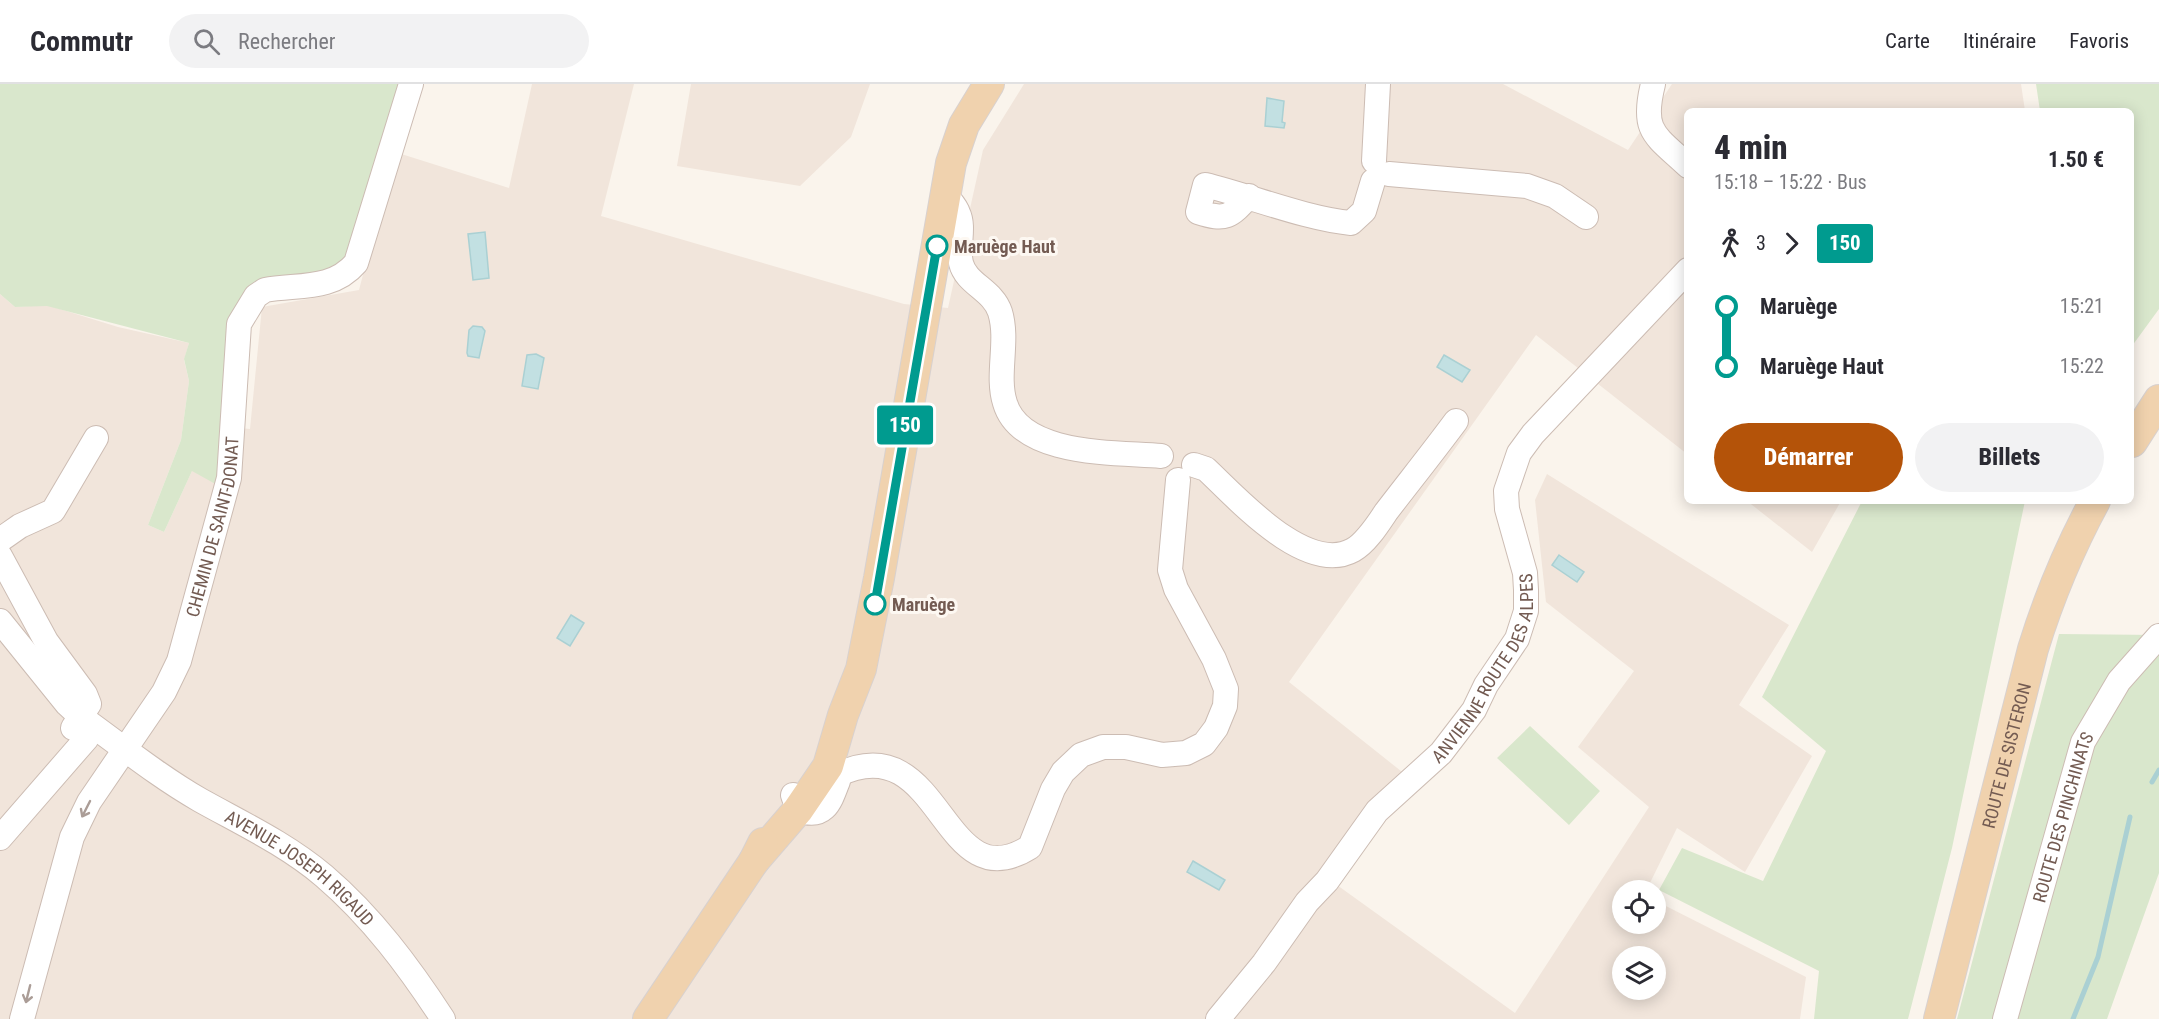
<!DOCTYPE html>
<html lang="fr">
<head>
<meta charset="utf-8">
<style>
  :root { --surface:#fff; --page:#f2f2f3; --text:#2b2b33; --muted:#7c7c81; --line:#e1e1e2; --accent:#b45309 }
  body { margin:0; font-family:"Roboto Condensed",sans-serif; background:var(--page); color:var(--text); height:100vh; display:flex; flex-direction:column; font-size:22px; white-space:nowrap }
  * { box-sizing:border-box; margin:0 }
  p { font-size:20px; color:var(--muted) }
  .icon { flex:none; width:33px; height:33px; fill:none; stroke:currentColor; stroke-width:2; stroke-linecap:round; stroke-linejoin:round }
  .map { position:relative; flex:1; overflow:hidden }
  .side { position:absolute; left:1684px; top:24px; width:450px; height:396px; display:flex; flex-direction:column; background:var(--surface); border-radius:9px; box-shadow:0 3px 15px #0003 }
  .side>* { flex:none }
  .badge { padding:0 12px; border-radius:4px; font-size:21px; line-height:39px }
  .fabs { position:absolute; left:1612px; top:796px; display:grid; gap:12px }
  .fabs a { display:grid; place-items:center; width:54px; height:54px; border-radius:50%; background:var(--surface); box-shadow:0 3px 15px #0003; font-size:30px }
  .map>.badge { position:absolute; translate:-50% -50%; box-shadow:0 0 0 3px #fff }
  .legs { display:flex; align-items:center; gap:9px; height:66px; padding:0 30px; font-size:20px }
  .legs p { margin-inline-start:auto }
  .headline { display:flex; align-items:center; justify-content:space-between; height:102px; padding:0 30px }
  h1 { font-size:33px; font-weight:800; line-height:45px }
  .cta { display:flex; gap:12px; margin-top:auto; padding:12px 30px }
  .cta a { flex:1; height:69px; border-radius:36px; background:var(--accent); color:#fff; font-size:24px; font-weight:800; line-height:69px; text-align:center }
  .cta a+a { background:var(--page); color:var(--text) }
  ul { padding:0 30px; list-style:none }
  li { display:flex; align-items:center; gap:21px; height:60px; font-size:22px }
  li i { display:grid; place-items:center; width:9px; height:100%; margin:0 8px; background:currentColor }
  li i::after { content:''; width:15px; height:15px; margin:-8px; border:4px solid; border-radius:50%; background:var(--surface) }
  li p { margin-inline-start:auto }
  li:first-child i { background:linear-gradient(#0000 50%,currentColor 0) }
  li:last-child i { background:linear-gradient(currentColor 50%,#0000 0) }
  header { display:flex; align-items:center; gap:36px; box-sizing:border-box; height:84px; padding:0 30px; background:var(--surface); border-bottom:2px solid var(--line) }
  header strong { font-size:28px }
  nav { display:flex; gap:33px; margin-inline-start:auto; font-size:21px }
  .search { width:420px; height:54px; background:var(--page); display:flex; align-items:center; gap:15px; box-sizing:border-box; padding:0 21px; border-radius:33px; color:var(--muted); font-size:22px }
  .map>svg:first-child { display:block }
  .residential { fill:#f1e5db; fill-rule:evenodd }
  .green { fill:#d9e7cc }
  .water { fill:#c2e0e2; stroke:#aad0d3; stroke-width:1.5 }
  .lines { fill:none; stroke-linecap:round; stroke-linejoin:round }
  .stream { stroke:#aad0d3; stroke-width:5 }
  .minor-casing { stroke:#ccbcb3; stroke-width:26 }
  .major-casing { stroke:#d8d1cf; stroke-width:32 }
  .minor { stroke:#fff; stroke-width:24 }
  .major { stroke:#f0d2ae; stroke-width:30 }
  .oneway { stroke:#ab9d97 }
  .line-1-casing { stroke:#fff; stroke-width:14 }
  .line-1 { stroke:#009b8f; stroke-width:9 }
  .stop-1-dot { fill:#fff; stroke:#009b8f; stroke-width:3 }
  .labels { text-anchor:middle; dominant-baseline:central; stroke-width:6; stroke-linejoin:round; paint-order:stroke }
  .stop-label { font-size:18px; font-weight:bold; fill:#735b52; stroke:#fdf8f2; text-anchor:start }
  .street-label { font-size:18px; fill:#735b52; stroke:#fdf8f2 }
</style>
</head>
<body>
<header>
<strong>Commutr</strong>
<div class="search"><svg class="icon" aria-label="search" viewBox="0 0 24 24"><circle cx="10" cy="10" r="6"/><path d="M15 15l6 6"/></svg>Rechercher</div>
<nav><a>Carte</a><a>Itinéraire</a><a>Favoris</a></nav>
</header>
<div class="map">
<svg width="2159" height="935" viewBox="0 0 2159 935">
  <rect width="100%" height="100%" fill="#faf4ec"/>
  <path class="residential" d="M532 0H634L601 132 904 220 948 224 983 66 1024 0H1503L1628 66 1672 0H2021L2025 27H1688L1687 370 1536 251 1289 598 1411 695 1330 796 1515 929 1649 723 1578 663 1634 587 1546 518 1535 416 1547 390 1789 541 1739 621 1812 672 1745 788 1677 744 1646 807H1623V840H1656V817L1806 893 1800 935H0V210L15 223 47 221 118 243 189 259 184 276 189 297 181 356 148 441 164 448 192 387 229 343 250 345 262 223 359 206 395 68 509 104ZM1623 873H1656V906H1623Z
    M691 0H870L851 53 800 102 677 82Z
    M1747 417H1841L1812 468Z"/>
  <path class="green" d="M0 0H401L343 184 253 200 219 402 192 387 164 448 148 441 181 356 189 297 184 275 189 259 47 222 15 223 0 210Z
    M2036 0H2159V225L2132 262V27H2040Z
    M1862 417H2025L1952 764 1908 935H1814L1819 887 1659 806 1682 764 1763 797 1826 667 1762 613Z
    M2059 550 2159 551V789L2107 935H1957Z
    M1530 642 1600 707 1569 741 1497 674Z"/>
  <path class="water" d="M1267 14 1284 17 1282 38 1285 39 1284 44 1265 42Z
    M485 148 489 194 473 196 468 150Z
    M473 242 482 243 485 247 479 274 468 272 467 269 469 246Z
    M536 270 544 274 538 305 522 302 527 271Z
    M1444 271 1470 286 1462 298 1437 283Z
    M1559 471 1584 488 1577 498 1552 481Z
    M571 531 584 539 570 562 557 554Z
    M1193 777 1225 796 1219 806 1187 788Z"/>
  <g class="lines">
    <path class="stream" d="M2152 698 2159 686
      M2073 935 2098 873 2130 733"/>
    <g class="minor-casing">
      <g id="minor">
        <path d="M1653 0C1641 48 1655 51 1688 82"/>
        <path d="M1374 77 1378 0"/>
        <path d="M1389 90 1527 102 1555 112 1586 133"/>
        <path d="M945 110C949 116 956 122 958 129 965 143 957 164 961 179 966 200 993 206 1000 228 1009 257 996 291 1005 319 1021 373 1117 368 1161 372"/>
        <path d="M1249 112C1230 133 1226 137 1198 128L1205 101C1250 112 1307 135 1351 139L1364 127 1373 97"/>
        <path d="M1194 381 1206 385C1236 413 1306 492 1353 466 1366 459 1378 440 1386 428 1409 398 1433 368 1456 337"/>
        <path d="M0 456 20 442 53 427 96 354"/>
        <path d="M0 472 46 557 85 610 89 620 73 644"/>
        <path id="s1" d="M0 537 67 620 81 633C120 661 158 692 200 716 243 740 286 760 324 792 372 833 409 883 443 935"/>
        <path d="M837 691C943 639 940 820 1030 763L1053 705 1063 688 1081 671 1103 663H1126L1162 671 1186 669 1204 660 1216 644 1225 622 1226 605 1214 575 1176 505 1170 486 1178 396"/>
        <path d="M793 711 798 726C825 736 830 718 838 697L834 684 827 682"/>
        <path d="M0 754 87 654"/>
        <path id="s2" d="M22 935 72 753 89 718 164 608 179 577 229 394 239 240 256 212 265 206C298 200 332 207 356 179L411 0"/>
        <path id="s3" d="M1218 935 1264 879 1307 818 1327 797 1377 727 1441 669 1474 626 1486 601 1517 555 1526 527V506L1525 489 1507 425 1506 407 1519 369 1533 350 1688 186"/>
        <path id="s4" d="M2005 935 2083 658 2119 597 2159 552"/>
      </g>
    </g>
    <g class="major-casing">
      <g id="major">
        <path d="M2132 358 2159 316"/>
        <path d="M754 777 798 726 828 682 843 631 861 585 879 494 951 79 964 41 989 0"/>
        <path d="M648 935 754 777 763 759"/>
        <path id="s5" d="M1939 935 2033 565C2049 513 2069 465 2095 417"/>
      </g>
    </g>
    <use href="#minor" class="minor"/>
    <use href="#major" class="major"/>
  </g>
  <defs><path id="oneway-shaft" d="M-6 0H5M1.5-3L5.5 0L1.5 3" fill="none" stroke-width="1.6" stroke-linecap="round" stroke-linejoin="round" transform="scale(1.5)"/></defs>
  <g class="oneway">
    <use href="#oneway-shaft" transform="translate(86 725) rotate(117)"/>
    <use href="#oneway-shaft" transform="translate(28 910) rotate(104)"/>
  </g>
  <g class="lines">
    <g class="line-1-casing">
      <path id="line-1" d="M875 520 937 162"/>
    </g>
    <use href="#line-1" class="line-1"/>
  </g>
  <g class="stop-1-dot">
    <circle cx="937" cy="162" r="10"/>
    <circle cx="875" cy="520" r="10"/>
  </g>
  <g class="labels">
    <g class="stop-label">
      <text x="954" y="162">Maruège Haut</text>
      <text x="892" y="520">Maruège</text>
    </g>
    <g class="street-label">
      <text stroke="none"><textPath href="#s2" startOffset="534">CHEMIN DE SAINT-DONAT</textPath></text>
      <text stroke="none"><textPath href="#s3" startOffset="446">ANVIENNE ROUTE DES ALPES</textPath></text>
      <text stroke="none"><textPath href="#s5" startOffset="272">ROUTE DE SISTERON</textPath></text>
      <text stroke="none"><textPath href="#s4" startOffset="210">ROUTE DES PINCHINATS</textPath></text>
      <text stroke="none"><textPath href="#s1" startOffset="392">AVENUE JOSEPH RIGAUD</textPath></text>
    </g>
  </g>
</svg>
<div class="fabs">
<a><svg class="icon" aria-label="locate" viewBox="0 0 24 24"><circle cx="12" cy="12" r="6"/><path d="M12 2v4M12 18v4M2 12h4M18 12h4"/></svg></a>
<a><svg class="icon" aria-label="layers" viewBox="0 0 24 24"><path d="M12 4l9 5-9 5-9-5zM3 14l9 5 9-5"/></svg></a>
</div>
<b class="badge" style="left:905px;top:341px;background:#009b8f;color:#fff">150</b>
<section class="side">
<div class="headline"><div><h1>4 min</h1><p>15:18 – 15:22 · Bus</p></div><b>1.50 €</b></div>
<div class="legs"><svg class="icon" aria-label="walk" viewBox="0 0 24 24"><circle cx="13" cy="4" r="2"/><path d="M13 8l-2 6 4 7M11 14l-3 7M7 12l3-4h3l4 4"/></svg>3<svg class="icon" aria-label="forward" viewBox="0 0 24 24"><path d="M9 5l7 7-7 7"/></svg><b class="badge" style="background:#009b8f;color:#fff">150</b></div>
<ul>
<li><i style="color:#009b8f"></i><b>Maruège</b><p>15:21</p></li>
<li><i style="color:#009b8f"></i><b>Maruège Haut</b><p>15:22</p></li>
</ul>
<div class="cta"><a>Démarrer</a><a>Billets</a></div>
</section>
</div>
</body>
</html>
